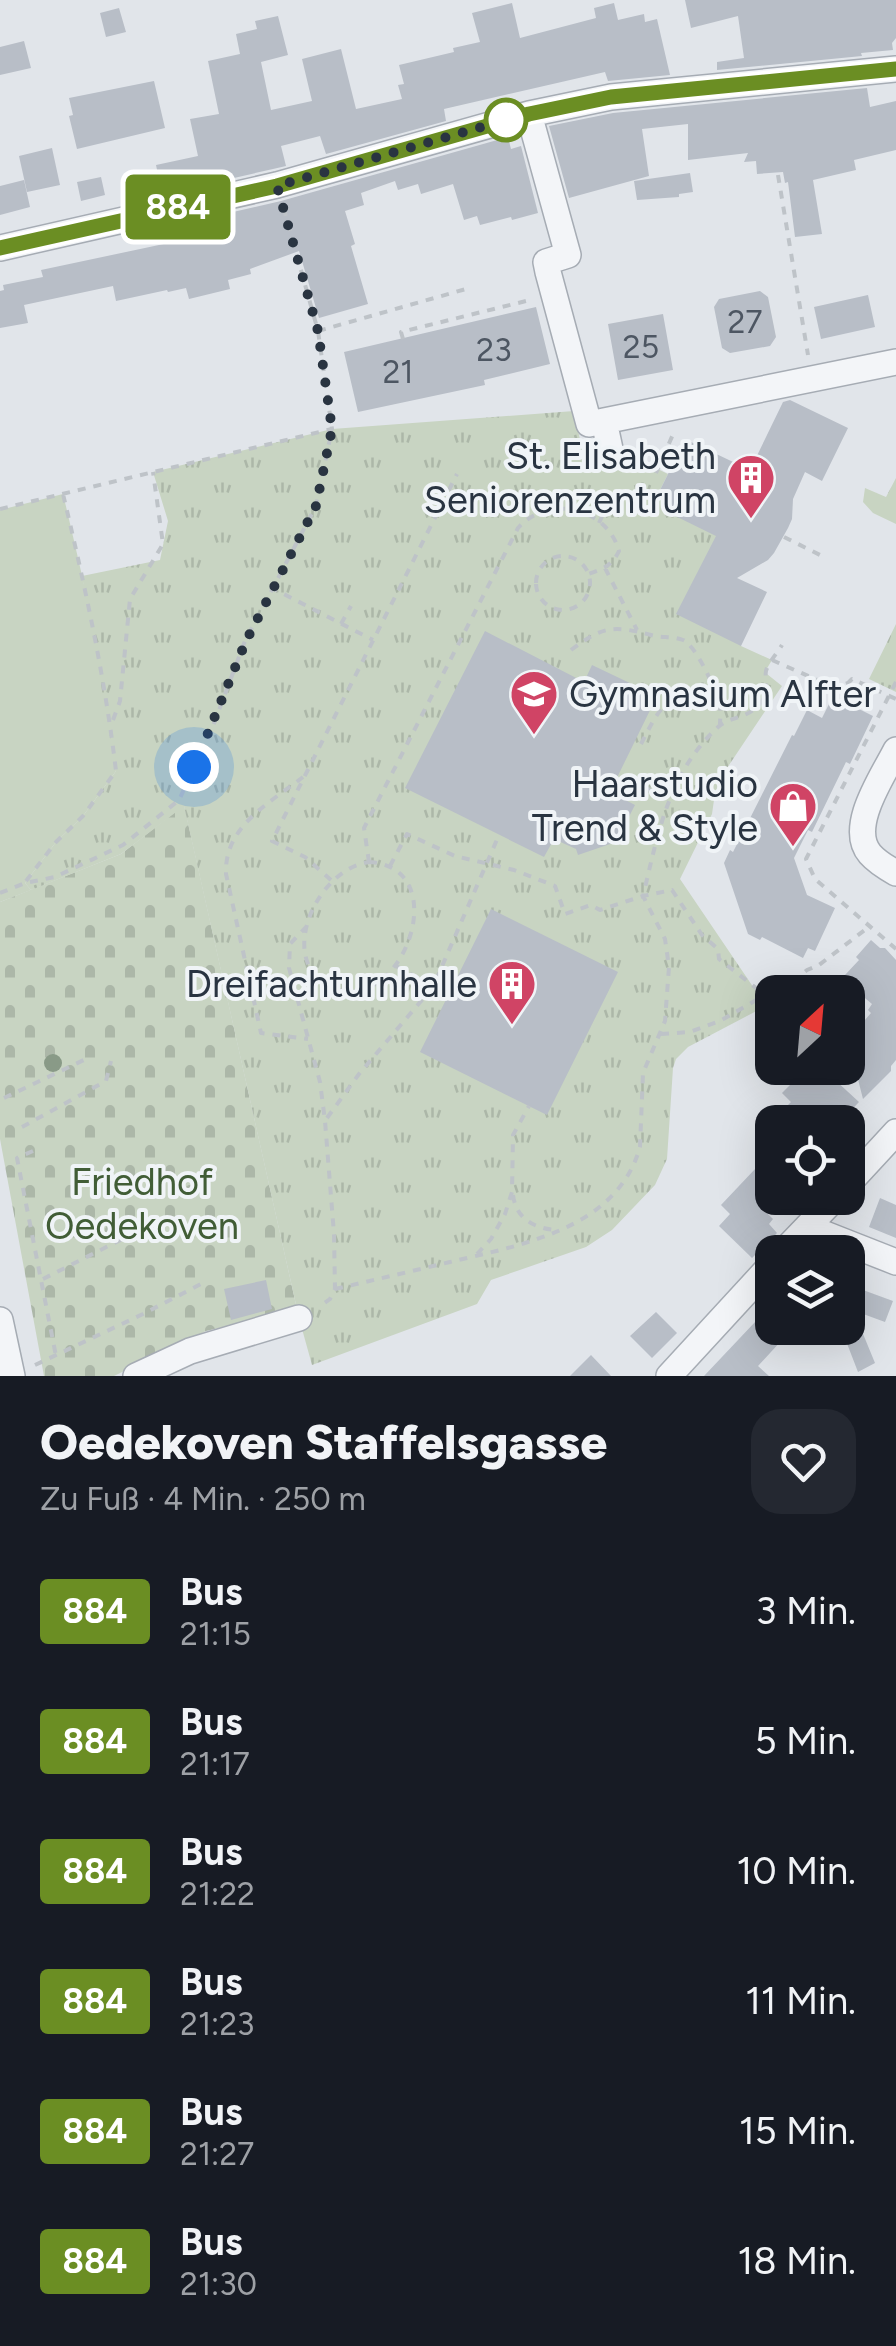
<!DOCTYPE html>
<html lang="de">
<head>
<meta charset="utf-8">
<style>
  :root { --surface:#171b24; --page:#242831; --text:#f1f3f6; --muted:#9ea1a6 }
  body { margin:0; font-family:Figtree,sans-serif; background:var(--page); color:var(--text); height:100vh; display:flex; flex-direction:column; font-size:38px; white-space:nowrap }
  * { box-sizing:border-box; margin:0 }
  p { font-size:32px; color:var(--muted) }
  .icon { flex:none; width:55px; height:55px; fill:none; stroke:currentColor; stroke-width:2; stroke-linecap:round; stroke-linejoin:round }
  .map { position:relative; height:1376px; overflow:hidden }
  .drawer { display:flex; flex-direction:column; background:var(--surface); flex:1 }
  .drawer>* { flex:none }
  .badge { padding:0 20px; border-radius:8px; font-size:35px; line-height:65px }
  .needle { width:65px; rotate:26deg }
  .tools { position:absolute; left:755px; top:975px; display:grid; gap:20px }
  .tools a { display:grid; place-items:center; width:110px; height:110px; border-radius:20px; background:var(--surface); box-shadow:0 10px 40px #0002; font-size:50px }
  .you { position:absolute; width:50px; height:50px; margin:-25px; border:8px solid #fff; border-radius:50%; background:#1a73e8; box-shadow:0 0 0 15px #1a73e833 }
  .map>.badge { position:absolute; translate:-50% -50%; box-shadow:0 0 0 5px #fff }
  .round { display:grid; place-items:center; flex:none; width:105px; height:105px; border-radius:30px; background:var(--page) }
  .summary { display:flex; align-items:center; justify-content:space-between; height:170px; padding:0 40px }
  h1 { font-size:48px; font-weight:800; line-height:75px }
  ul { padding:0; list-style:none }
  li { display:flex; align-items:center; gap:30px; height:130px; padding:0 40px }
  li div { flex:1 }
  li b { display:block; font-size:38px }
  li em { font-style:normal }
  li .badge { min-width:110px; font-weight:700; text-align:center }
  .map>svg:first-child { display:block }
  .green { fill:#c8d4c2 }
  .cemetery { fill:url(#cemetery-stones) }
  .park { fill:url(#park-tufts) }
  .building { fill:#b8bec7 }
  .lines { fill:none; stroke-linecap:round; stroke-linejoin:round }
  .minor-casing { stroke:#a6acb4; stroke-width:28 }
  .path { stroke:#bec3c8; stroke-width:4; stroke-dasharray:8 8; stroke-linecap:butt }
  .minor { stroke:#f3f5f8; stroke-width:25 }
  .tree { fill:#899a87 }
  .line-casing { stroke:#fff; stroke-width:22 }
  .line { stroke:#6b8e23; stroke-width:15 }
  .walk { stroke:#293441; stroke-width:10; stroke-dasharray:0 18 }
  .stop-dot { fill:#fff; stroke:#6b8e23; stroke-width:5 }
  .labels { text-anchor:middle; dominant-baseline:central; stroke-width:8; stroke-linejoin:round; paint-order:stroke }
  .number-label { font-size:32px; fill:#4d5662 }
  .poi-label { font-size:38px; fill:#293441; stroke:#f0f4f7; text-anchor:end }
  .park-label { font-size:38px; fill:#415d36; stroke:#f0f4f7 }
</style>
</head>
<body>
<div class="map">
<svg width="896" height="1376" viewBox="0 0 896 1376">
  <defs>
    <pattern id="cemetery-stones" width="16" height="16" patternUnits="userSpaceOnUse" patternTransform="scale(2.5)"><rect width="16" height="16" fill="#c8d4c2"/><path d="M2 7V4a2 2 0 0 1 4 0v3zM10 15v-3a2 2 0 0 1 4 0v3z" fill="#acb7a8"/></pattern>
    <pattern id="park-tufts" width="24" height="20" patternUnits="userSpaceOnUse" patternTransform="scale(2.5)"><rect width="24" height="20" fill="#c8d4c2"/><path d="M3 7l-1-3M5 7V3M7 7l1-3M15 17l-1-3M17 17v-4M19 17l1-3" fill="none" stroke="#acb7a8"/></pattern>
  </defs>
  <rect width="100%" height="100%" fill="#e1e5ea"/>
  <path class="green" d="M63 494C85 586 106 678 116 771L83 816 56 842 25 883 31 890 0 902V510Z"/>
  <path class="cemetery" d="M184 805 297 1309 206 1331 114 1376H44L0 1139V902L121 854Z"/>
  <path class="park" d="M574 411C577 424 581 449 587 459 599 477 625 473 637 459L668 474 657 496 665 500 661 509 721 526 741 646 772 660 766 670 767 674 782 686 723 774 715 793 712 814 680 879 766 1006 688 1047 676 1059 673 1068 667 1159 655 1185 612 1230 586 1247 491 1280 477 1304 312 1365 299 1318 184 806 121 854 31 890 25 883 56 842 83 816 116 771 82 576 160 560 168 521 153 472 332 429Z
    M896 478V524L873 513 863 502 865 488 886 497Z
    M896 624V692L869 679Z"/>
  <path class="building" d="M685 0H896V38L892 43 893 50 861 53 862 56 717 70V62L744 58 738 16 691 28Z
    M512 3 520 38 596 18 594 8 614 3 618 20 644 14 645 22 657 19 670 75 608 81 605 72 444 109 446 121 326 154 320 136 281 146 286 166 273 169 203 185 201 176 160 184 156 165 198 156 190 119 219 114 208 61 240 54 236 34 257 29 255 21 278 16 288 55 261 62 271 110 312 101 302 59 341 49 356 109 402 99 398 85 404 84 399 65 454 52 453 48 480 42 472 13Z
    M119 8 126 32 106 37 100 13Z
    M24 41 31 68 0 75V47Z
    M154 81 165 128 77 149 69 116 73 115 69 98Z
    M867 88 870 107 896 101V150L854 160 856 170 813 180 822 234 795 237 788 182 785 183 783 172 757 174 756 161 744 162 748 153 688 160V124L642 129 649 176 569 198 549 126 613 113Z
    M508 137 511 149 521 146 538 213 512 220 511 217 480 225 477 216 464 220 453 184 421 194 418 184 398 190 395 181 361 193 364 205 345 211 355 244 351 246 368 304 319 318 299 251 250 269 251 274 228 280 230 289 189 299 186 288 168 292 167 290 116 301 113 286 24 305 28 323 0 328V291L4 290 3 285 43 277 41 270 192 238 189 222 281 201Z
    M52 148 60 185 27 192 19 156Z
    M690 173 693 192 679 194V197L637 200 634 181Z
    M101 177 105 195 81 201 77 182Z
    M24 180 30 207 0 215V186Z
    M760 291 768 297 776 337 770 346 730 353 722 348 714 307 719 299Z
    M868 295 875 327 821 339 814 307Z
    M536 307 550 364 484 380 485 385 358 412 344 352Z
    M663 314 673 370 618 380 608 324Z
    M790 400 848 428 822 481 805 472 793 499 792 519 788 528 774 553 768 560 737 578 767 592 741 646 676 614 716 536 661 509 665 500 657 496 675 460 679 461 689 441 750 470 783 402Z
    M485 631 584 682 592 665 657 696 610 792 635 805 616 842 578 855 576 849 554 839 544 857 405 788Z
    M833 696 873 716 850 764 846 762 812 832 808 830 794 858 807 895 835 908 815 951 808 948 803 958 762 937 760 940 748 934 724 863 730 850 733 852 792 735 794 736 807 710 822 718Z
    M491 909 618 972 547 1115 420 1052Z
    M871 940 880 948H885L896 960V1060L891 1066V1071L863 1099 849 1044 861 1031 858 1028 871 1013 868 1010 872 1004 853 988 855 985 845 975 859 960 856 957Z
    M807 1068H822L859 1102 840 1122H771L791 1102 782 1093Z
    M772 1151V1198L763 1209 773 1219 769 1224 777 1233 752 1258 719 1226 730 1214 721 1205Z
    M880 1198 896 1205V1238L869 1227Z
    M266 1280 272 1309 231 1320 224 1289Z
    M863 1290 893 1301 885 1322 855 1311Z
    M772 1304V1328H793L758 1366 769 1376H704Z
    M656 1312 677 1333 652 1358 630 1336Z
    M854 1312 875 1363 858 1372 841 1328H849Z
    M591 1355 611 1376H570Z"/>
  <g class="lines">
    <g class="minor-casing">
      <path id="minor" d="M529 114 568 255 546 262 548 272 589 424 604 421
        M0 248 277 185 529 114 611 97 896 69
        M610 449 604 421 896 362
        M896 750C883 776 847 827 870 854 877 862 887 868 896 873
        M848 1184 896 1132
        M807 1227 896 1262
        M783 1252 835 1198
        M0 1320 12 1376
        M136 1376 190 1351 299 1318
        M669 1376 772 1264"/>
    </g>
    <path class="path" d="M778 175 808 355
      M318 331 466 289
      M403 339 401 332 530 300
      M656 473 674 432
      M0 509 332 429 318 331 283 206
      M599 523 609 501
      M784 537 822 556
      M536 583a27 27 0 1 1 54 0a27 27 0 1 1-54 0Z
      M605 568 637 630
      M270 587 373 640
      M341 624 351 606
      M571 650C603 626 613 625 651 635 661 638 673 636 683 640 696 645 718 693 720 708 721 713 720 719 720 724
      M772 660 833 687 848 683 852 679 896 699
      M896 682 806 859 815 879 896 949
      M113 720 120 701 130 599 163 544 153 472
      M641 744C666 695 665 699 718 700
      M303 777C270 803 224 826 226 874L261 1033 308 1039
      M628 783 670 796
      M369 862 364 828 518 528C548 494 607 507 619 551 612 566 603 569 588 574
      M369 862C458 867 400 1022 329 986 276 959 317 869 369 862Z
      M390 866 407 834 455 856 514 870 555 886 565 914 591 905 600 910 643 896 672 890 702 935 718 949 719 959 765 995
      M331 880 305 857 272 841 457 474
      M26 881 56 842 83 816 116 771C105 678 85 586 63 494
      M0 893 25 883 55 877 123 845 179 800 210 734 245 641 316 506 332 429
      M307 926 290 944 289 968 320 1082 325 1121 334 1234 335 1289 330 1299 319 1307
      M396 966 445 993
      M661 1034 690 1032 720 1021 765 995 787 986 807 970 819 965 870 926
      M4 1098 88 1058
      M327 1118 359 1074 433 987 499 835
      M22 1127 106 1081 111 1061
      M33 1151 17 1158 56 1356
      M513 1195C516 1218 533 1228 555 1230
      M477 1254 491 1239 505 1214 512 1192 513 1135 529 1106
      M43 1279 154 1223
      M335 1289C374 1280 412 1271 450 1262 521 1245 617 1229 640 1147L643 1073 665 1021 669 967 665 939 643 896C658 834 668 774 717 728 730 715 747 721 762 701 770 690 764 682 766 671 768 663 778 652 782 645
      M35 1365 143 1314 201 1284"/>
    <use href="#minor" class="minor"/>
  </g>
  <circle class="tree" cx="53" cy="1063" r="9"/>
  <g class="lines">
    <g class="line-casing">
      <path id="line" d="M0 248 277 186 529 114 611 97 896 69"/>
    </g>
    <use href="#line" class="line"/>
    <path class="walk" d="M194 767 246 641 316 506 332 429 318 331 277 186 506 120"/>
  </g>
  <defs>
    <g id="building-pin" transform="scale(2.5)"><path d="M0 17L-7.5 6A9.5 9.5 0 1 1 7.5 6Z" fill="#d04465" stroke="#f0f4f7"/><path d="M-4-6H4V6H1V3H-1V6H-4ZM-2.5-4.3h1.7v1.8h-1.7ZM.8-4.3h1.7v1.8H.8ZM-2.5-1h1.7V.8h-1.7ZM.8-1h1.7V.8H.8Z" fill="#fff"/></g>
    <g id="school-pin" transform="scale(2.5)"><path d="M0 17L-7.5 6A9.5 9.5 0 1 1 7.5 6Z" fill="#d04465" stroke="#f0f4f7"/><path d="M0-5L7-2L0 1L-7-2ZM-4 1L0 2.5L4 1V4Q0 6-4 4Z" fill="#fff"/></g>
    <g id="shop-pin" transform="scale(2.5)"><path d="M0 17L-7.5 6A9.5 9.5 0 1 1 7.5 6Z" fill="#d04465" stroke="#f0f4f7"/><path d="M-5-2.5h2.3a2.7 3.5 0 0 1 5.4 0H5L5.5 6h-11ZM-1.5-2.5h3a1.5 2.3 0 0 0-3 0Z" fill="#fff"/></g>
  </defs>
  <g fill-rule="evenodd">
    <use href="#building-pin" x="751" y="478"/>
    <use href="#school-pin" x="534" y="694"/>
    <use href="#shop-pin" x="793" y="806"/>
    <use href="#building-pin" x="512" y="984"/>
  </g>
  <circle class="stop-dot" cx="506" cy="120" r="20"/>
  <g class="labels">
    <g class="number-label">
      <text x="745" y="322">27</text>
      <text x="641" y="347">25</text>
      <text x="494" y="350">23</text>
      <text x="398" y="372">21</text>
    </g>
    <g class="poi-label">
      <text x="716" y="456">St. Elisabeth<tspan x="716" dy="44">Seniorenzentrum</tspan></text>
      <text x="569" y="694" text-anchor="start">Gymnasium Alfter</text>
      <text x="758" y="784">Haarstudio<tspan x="758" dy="44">Trend &amp; Style</tspan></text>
      <text x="477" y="984">Dreifachturnhalle</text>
    </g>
    <g class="park-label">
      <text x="142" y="1182">Friedhof<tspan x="142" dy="44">Oedekoven</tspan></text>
    </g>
  </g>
</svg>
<div class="tools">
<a><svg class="needle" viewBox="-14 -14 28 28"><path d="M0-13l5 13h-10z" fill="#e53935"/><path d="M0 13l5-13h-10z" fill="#9ea1a6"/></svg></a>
<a><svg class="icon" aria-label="locate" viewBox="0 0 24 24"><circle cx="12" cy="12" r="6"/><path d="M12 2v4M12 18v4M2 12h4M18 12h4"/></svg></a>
<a><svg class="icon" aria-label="layers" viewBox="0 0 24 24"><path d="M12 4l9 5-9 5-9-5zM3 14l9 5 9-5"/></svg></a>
</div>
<div class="you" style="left:194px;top:767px"></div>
<b class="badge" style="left:178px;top:207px;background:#6b8e23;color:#fff">884</b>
</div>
<section class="drawer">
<div class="summary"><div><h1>Oedekoven Staffelsgasse</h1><p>Zu Fuß · 4 Min. · 250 m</p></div><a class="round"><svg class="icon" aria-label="heart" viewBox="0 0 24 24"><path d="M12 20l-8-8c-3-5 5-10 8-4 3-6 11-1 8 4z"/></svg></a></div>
<ul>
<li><span class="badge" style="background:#6b8e23;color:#fff">884</span><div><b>Bus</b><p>21:15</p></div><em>3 Min.</em></li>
<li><span class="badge" style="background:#6b8e23;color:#fff">884</span><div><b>Bus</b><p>21:17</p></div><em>5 Min.</em></li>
<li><span class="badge" style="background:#6b8e23;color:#fff">884</span><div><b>Bus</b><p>21:22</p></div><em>10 Min.</em></li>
<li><span class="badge" style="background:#6b8e23;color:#fff">884</span><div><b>Bus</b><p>21:23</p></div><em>11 Min.</em></li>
<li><span class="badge" style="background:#6b8e23;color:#fff">884</span><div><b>Bus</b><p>21:27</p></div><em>15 Min.</em></li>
<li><span class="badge" style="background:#6b8e23;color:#fff">884</span><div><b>Bus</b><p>21:30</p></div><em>18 Min.</em></li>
</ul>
</section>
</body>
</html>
